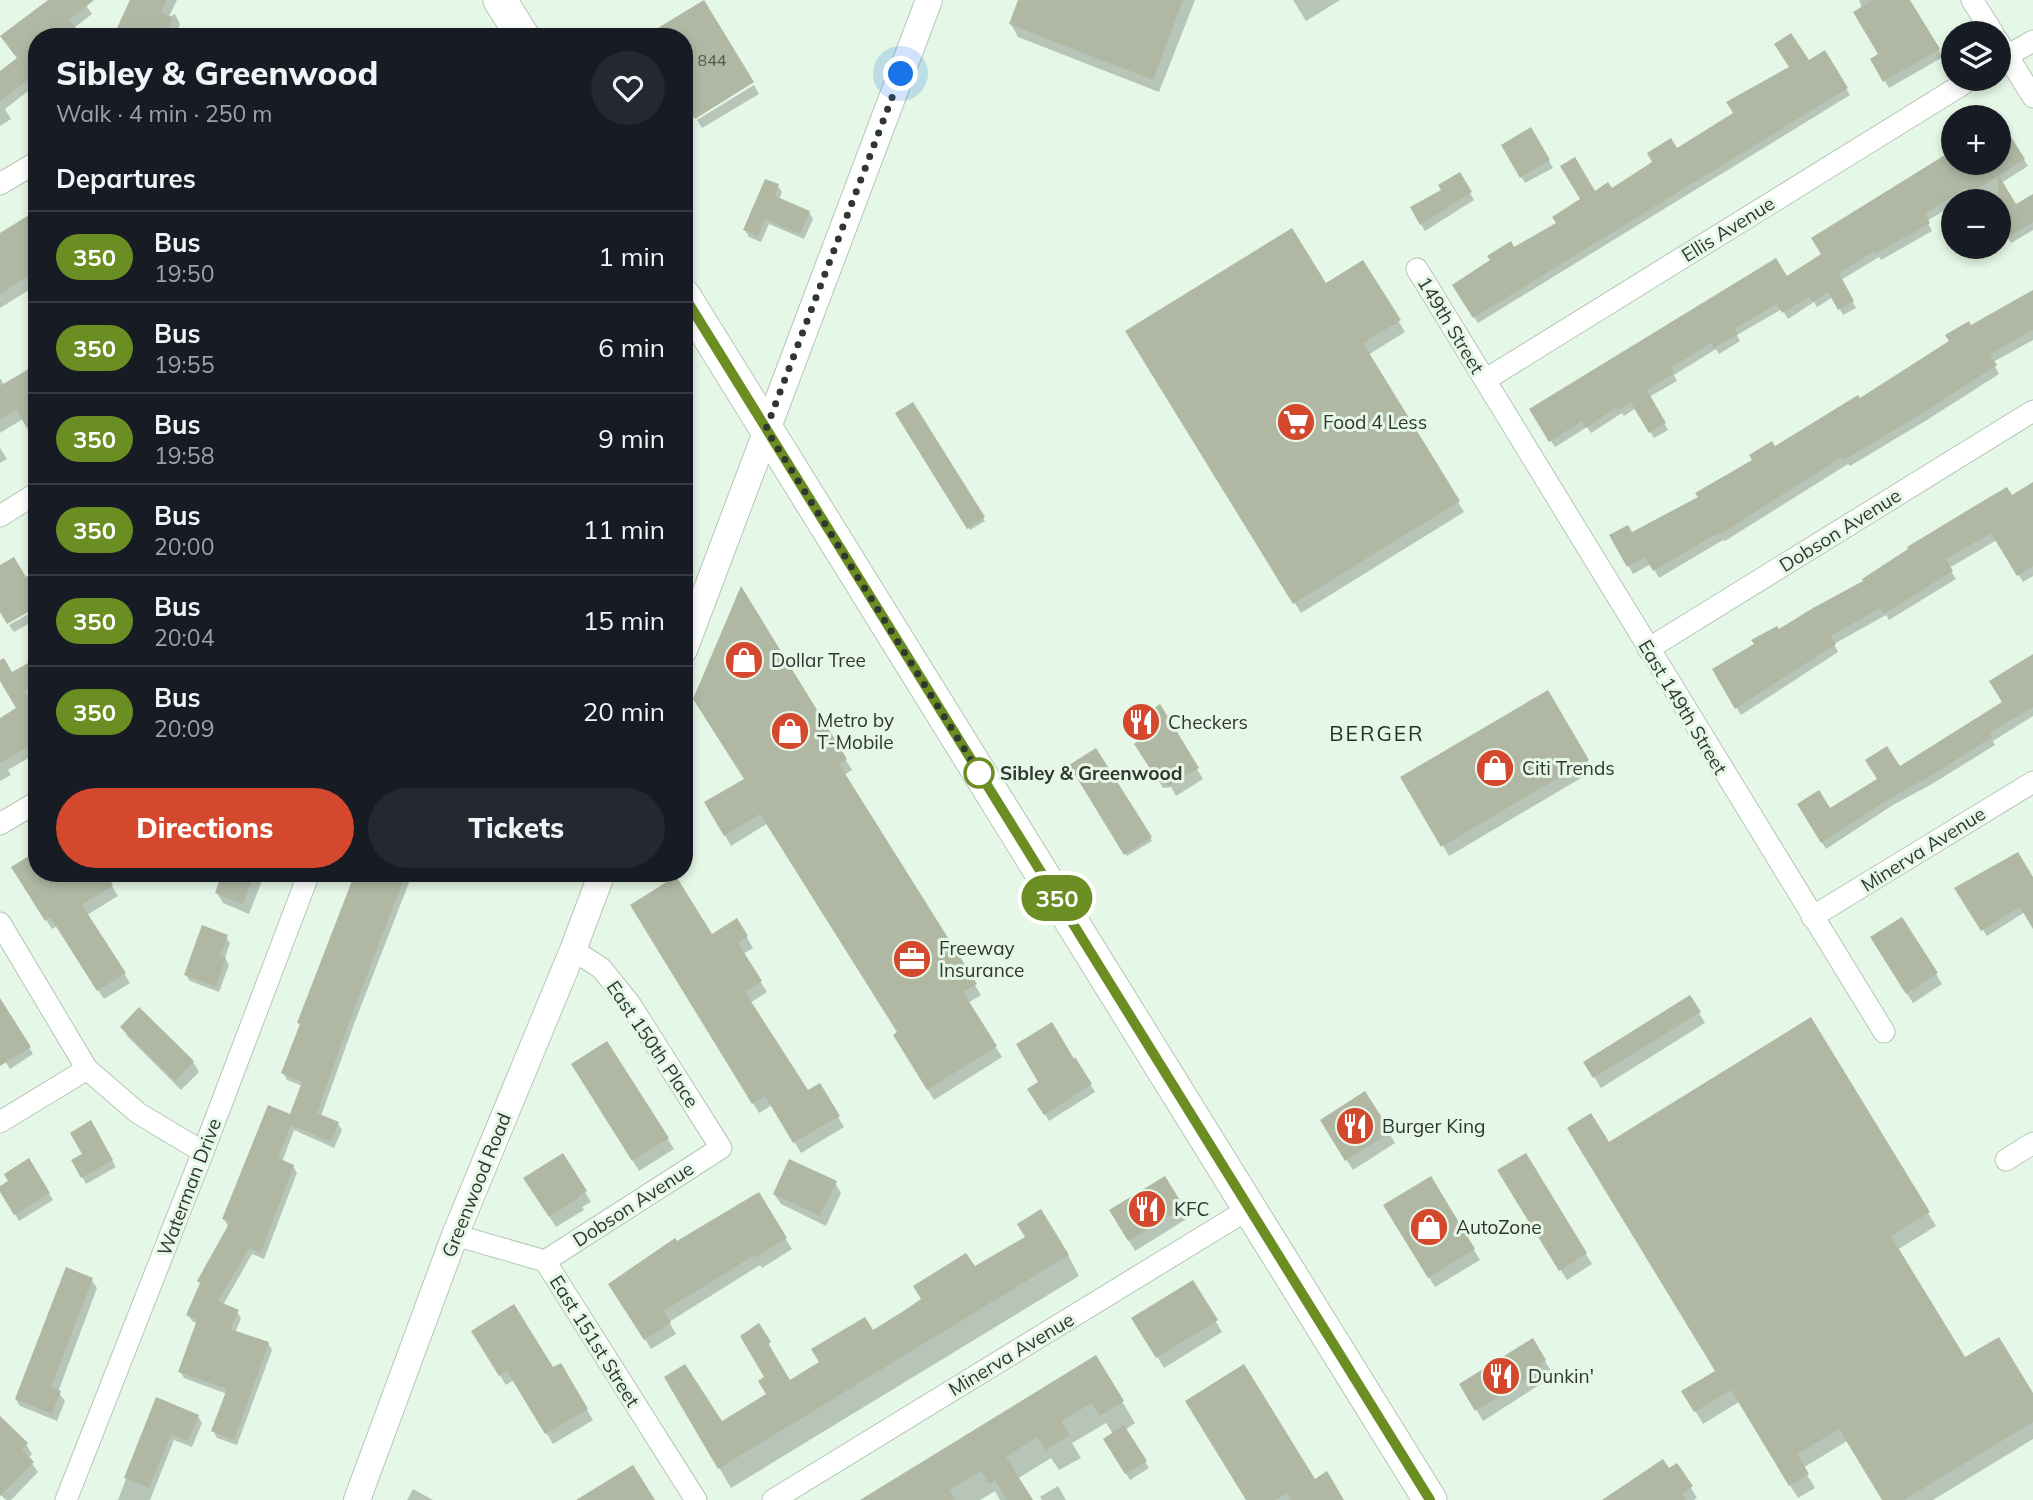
<!DOCTYPE html>
<html lang="en">
<head>
<meta charset="utf-8">
<style>
  :root { --surface:#171b24; --page:#242831; --text:#f1f3f6; --muted:#9ea1a6; --line:#363941; --accent:#d4482e }
  body { margin:0; font-family:Mulish,sans-serif; background:var(--page); color:var(--text); height:100vh; display:flex; flex-direction:column; font-size:26px; white-space:nowrap }
  * { box-sizing:border-box; margin:0 }
  p { font-size:23px; color:var(--muted) }
  .icon { flex:none; width:38px; height:38px; fill:none; stroke:currentColor; stroke-width:2; stroke-linecap:round; stroke-linejoin:round }
  .map { position:relative; flex:1; overflow:hidden }
  .drawer { position:absolute; left:28px; top:28px; width:665px; height:854px; display:flex; flex-direction:column; background:var(--surface); border-radius:28px; box-shadow:0 4px 10px #0003 }
  .drawer>* { flex:none }
  .badge { padding:0 14px; border-radius:23px; font-size:24px; line-height:46px }
  .tools { position:absolute; left:1941px; top:21px; display:grid; gap:14px }
  .tools a { display:grid; place-items:center; width:70px; height:70px; border-radius:50%; background:var(--surface); box-shadow:0 4px 10px #0003; font-size:35px }
  .you { position:absolute; width:35px; height:35px; margin:-18px; border:5px solid #fff; border-radius:50%; background:#1a73e8; box-shadow:0 0 0 10px #1a73e833 }
  .map>.badge { position:absolute; translate:-50% -50%; box-shadow:0 0 0 4px #fff }
  h2 { padding:0 28px; font-size:26px; line-height:63px }
  .round { display:grid; place-items:center; flex:none; width:74px; height:74px; border-radius:37px; background:var(--page) }
  .headline { display:flex; align-items:center; justify-content:space-between; height:119px; padding:0 28px }
  h1 { font-size:33px; font-weight:800; line-height:52px }
  .cta { display:flex; gap:14px; margin-top:auto; padding:14px 28px }
  .cta a { flex:1; height:80px; border-radius:42px; background:var(--accent); color:#fff; font-size:28px; font-weight:800; line-height:80px; text-align:center }
  .cta a+a { background:var(--page); color:var(--text) }
  ul { padding:0; list-style:none }
  li { display:flex; align-items:center; gap:21px; height:91px; padding:0 28px; border-top:2px solid var(--line) }
  li div { flex:1 }
  li b { display:block; font-size:26px }
  li em { font-style:normal }
  li .badge { min-width:77px; font-weight:700; text-align:center }
  .map>svg:first-child { display:block }
  .shadow { fill:#0003 }
  .building { fill:#b0b8a4 }
  .lines { fill:none; stroke-linecap:round; stroke-linejoin:round }
  .minor-casing { stroke:#b5c7b7; stroke-width:23 }
  .tertiary-casing { stroke:#b5c7b7; stroke-width:28 }
  .primary-casing { stroke:#b5c7b7; stroke-width:35 }
  .minor { stroke:#fff; stroke-width:21 }
  .tertiary { stroke:#fff; stroke-width:26 }
  .primary { stroke:#fff; stroke-width:33 }
  .line-casing { stroke:#fff; stroke-width:16 }
  .line { stroke:#6b8e23; stroke-width:10 }
  .walk { stroke:#303731; stroke-width:7; stroke-dasharray:0 12.6 }
  .stop-dot { fill:#fff; stroke:#6b8e23; stroke-width:3.5 }
  .labels { text-anchor:middle; dominant-baseline:central; stroke-width:6; stroke-linejoin:round; paint-order:stroke }
  .number-label { font-size:16px; fill:#50574e }
  .street-label { font-size:19px; fill:#303731; stroke:#e5f7e6 }
  .poi-label { font-size:19px; fill:#303731; stroke:#e5f7e6; text-anchor:start }
  .stop-label { font-size:19px; font-weight:bold; fill:#303731; stroke:#e5f7e6; text-anchor:start }
  .neighbourhood-label { font-size:21px; letter-spacing:2px; fill:#233225; stroke:#e5f7e6 }
</style>
</head>
<body>
<div class="map">
<svg width="2033" height="1500" viewBox="0 0 2033 1500">
  <rect width="100%" height="100%" fill="#e5f7e6"/>
  <path class="shadow" d="M51 0H83L92 14 74 28 37 37V84L5 109 11 119 0 126V73L18 59 7 45Z
    M137 0H177L169 17 175 14 180 24 174 37H136Z
    M1020 0H1195L1159 92 1018 37 1011 24Z
    M1293 0H1340L1306 21Z
    M1859 0H1908L1943 57 1889 88 1872 59 1880 55Z
    M1824 52 1850 95 1478 323 1454 286 1558 224 1594 193 1611 190 1735 113Z
    M754 85 759 94 702 128 697 120Z
    M2001 123 2028 166 2001 183 2015 207 2033 196V230L2011 243 1998 222V201H1986L1982 195 1975 199 1971 193 1958 201H1953V205L1927 221 1932 231 1881 260 1879 257 1841 280 1856 308 1843 315 1833 297 1817 307 1814 302 1788 319 1782 309 1737 335 1740 341 1719 354 1716 349 1674 375 1677 381 1649 397 1668 430 1654 438 1636 408 1624 416 1622 413 1591 433 1587 427 1555 447 1531 409 1787 278 1823 255 1953 153V163H1998Z
    M1530 129 1553 168 1525 183 1503 145Z
    M1459 174 1474 200 1425 231 1412 208 1443 190Z
    M778 186 782 192 779 200 809 212 813 219 804 239 769 224 761 242 749 237 745 230Z
    M37 211V277L35 278 37 285 0 308V234Z
    M1363 262 1405 332 1368 355 1464 512 1301 613 1127 332 1325 285Z
    M2033 292V340L1993 362 1999 374 1927 420 1850 466 1848 464 1725 541 1723 540 1659 578 1651 564 1633 574 1612 536 1632 534 1700 498 1774 448 1859 401 1971 327Z
    M37 350V438L23 419 0 433V378L5 386 34 367 28 356Z
    M913 404 985 521 970 530 898 414Z
    M0 448 7 459 0 463Z
    M2033 484V576L2023 582 1997 540 1949 568 1956 579 1889 620 1886 615 1834 644 1838 652 1741 715 1714 669Z
    M741 590 852 770 844 775 981 995 968 1003 1002 1057 934 1100 901 1046 899 1033 768 823 731 846 712 813 746 780Z
    M37 609V619L14 632 9 625Z
    M2033 656V716L1993 741 1995 745 1932 784 1893 805 1826 849 1799 805 1830 811 2004 703Z
    M37 658V753L8 770 11 775 0 781V727L18 709 1 680Z
    M1547 693 1593 771 1449 856 1403 778Z
    M1159 707 1203 779 1176 796 1171 787 1163 788 1137 744 1141 742 1149 713Z
    M1096 751 1152 841 1127 856 1071 766Z
    M13 868 37 873H104L118 896 87 915 130 983 104 999 57 926 52 929Z
    M224 873H265L249 914 223 903 217 893Z
    M357 873H406L410 880 354 1024 321 1116 338 1124 342 1130 334 1148 294 1130 282 1162 293 1166 297 1173 264 1259 252 1254 223 1305 237 1312 241 1318 235 1333 268 1343 272 1350 237 1445 217 1438 213 1431 227 1394 184 1378 180 1371 197 1324 192 1321 188 1315 228 1226 224 1219 291 1116 303 1086 287 1080 283 1073 301 1026 299 1023Z
    M2033 881V923L2025 912 1987 936 1957 889Z
    M632 905 711 936 737 921 753 948 743 954 767 992 750 1003 807 1093 819 1085 844 1127 801 1153 772 1105 759 1113Z
    M226 937 230 943 225 958 229 965 219 992 190 981 186 975Z
    M1878 948 1936 974 1942 984 1913 1003Z
    M1690 998 1705 1023 1601 1088 1585 1062Z
    M2 1004 33 1054 10 1069 0 1053Z
    M1810 1020 1936 1226 1897 1250 1965 1360 2033 1396V1439L1933 1500H1884L1847 1441 1803 1468 1815 1488 1798 1498 1739 1402 1703 1424 1684 1392 1717 1372 1608 1144Z
    M122 1027 193 1062 199 1072 181 1090 128 1037Z
    M607 1044 674 1149 639 1171 574 1064Z
    M1075 1060 1095 1092 1049 1121 1030 1089Z
    M91 1123 116 1167 86 1184 73 1160 84 1154Z
    M1328 1131 1389 1133 1395 1143 1353 1170Z
    M563 1155 591 1202 582 1207 584 1210 556 1227 532 1189Z
    M1525 1155 1592 1264 1567 1280 1499 1171Z
    M29 1161 53 1200 19 1221 0 1188 11 1182Z
    M1164 1179 1188 1218 1135 1251 1112 1211Z
    M1431 1179 1480 1260 1435 1287 1391 1216Z
    M835 1183 841 1193 826 1226 781 1204 774 1194Z
    M758 1195 792 1249 762 1268 760 1265 669 1322 676 1334 651 1349 617 1294 677 1243Z
    M1068 1255 1079 1276 731 1488 666 1377 721 1424 768 1395 759 1326 790 1382 974 1268Z
    M91 1279 97 1288 58 1392 65 1401 57 1421 20 1406 15 1398 31 1388Z
    M1192 1282 1222 1332 1164 1368 1134 1318Z
    M1532 1340 1551 1371 1544 1375 1547 1380 1483 1421 1461 1384Z
    M479 1342 553 1369 560 1365 593 1420 553 1444 514 1380 506 1385Z
    M1096 1358 1135 1423 1125 1430 1149 1468 1130 1480 1105 1439 1113 1434 1106 1423 1072 1443 1081 1458 1059 1470 1051 1458 1017 1479 1010 1500H1000L995 1491 980 1500H865Z
    M157 1399 198 1416 202 1423 192 1447 174 1440 150 1500H118Z
    M0 1418 26 1444 32 1454 28 1458 38 1472 11 1500H6L0 1494Z
    M1677 1465 1697 1498 1694 1500H1605Z
    M1314 1481 1342 1500H1248Z
    M1058 1486 1066 1500H1042L1040 1497Z
    M413 1489 433 1500H407Z"/>
  <path class="building" d="M48 0H94L69 20 83 37H37V73L0 101V71L17 58 0 36Z
    M130 0H167L161 12 173 18 164 37H136L117 28Z
    M704 0 754 82 695 119 684 102V37H643Z
    M1018 0H1183L1153 80 1009 24Z
    M1873 0H1910L1940 49 1883 82 1870 59 1878 54 1853 12Z
    M1791 33 1809 60 1825 50 1848 88 1473 318 1452 285 1490 260 1487 256 1511 241 1514 247 1556 223 1552 217 1580 199 1560 166 1575 157 1595 191 1608 182 1612 188 1652 162 1647 153 1671 138 1677 148 1733 113 1726 102 1789 67 1774 44Z
    M1998 116 2025 159 1999 176 2016 204 2033 194V222L2006 238 1998 225V176L1969 194 1966 188 1925 214 1930 223 1876 254 1874 251 1839 273 1854 301 1838 310 1828 292 1812 302 1809 297 1782 313 1777 304 1735 328 1738 334 1714 348 1711 343 1671 368 1674 373 1647 390 1666 423 1649 433 1631 403 1619 410 1617 407 1586 428 1582 421 1549 442 1529 409 1776 258 1787 276 1821 254 1811 238 1953 150V163H1998Z
    M1531 127 1550 160 1520 178 1501 145Z
    M1460 172 1472 192 1420 225 1410 207 1441 190 1438 185Z
    M765 179 779 184 775 196 810 211 800 234 765 219 758 236 743 230Z
    M37 210V263L30 267 33 273 0 294V233Z
    M1292 228 1326 283 1363 260 1401 320 1363 343 1460 501 1293 604 1125 331Z
    M2033 290V330L1990 354 1997 365 1923 413 1844 460 1842 457 1719 535 1718 533 1653 571 1645 557 1627 567 1609 535 1628 525 1632 532 1698 497 1695 493 1752 460 1749 455 1772 441 1775 446 1858 395 1860 398 1949 341 1945 335 1969 321 1971 325Z
    M37 364V444L16 410 0 420V386Z
    M913 402 985 517 967 529 895 413Z
    M2033 482V566L2017 576 1991 533 1946 559 1953 571 1884 614 1880 608 1831 636 1836 644 1735 709 1712 669 1754 644 1751 640 1777 626 1779 629 1813 608 1863 581 1862 579 1908 549 1907 547 1983 501 2007 487 2012 495Z
    M14 557 26 577 37 570V607L7 624 0 612V565Z
    M741 586 847 759 839 764 977 984 963 992 997 1046 927 1090 893 1035 897 1032 760 814 724 836 704 802 744 779 693 699Z
    M2033 654V707L1990 733 1992 737 1929 777 1889 799 1821 843 1797 804 1819 790 1830 808 1877 779 1865 760 1887 746 1900 766 2002 702 1989 681Z
    M4 658 12 672 37 658V684L24 691 37 713V742L0 763V718L16 708 0 681V660Z
    M1548 690 1589 760 1441 847 1400 777Z
    M1145 703 1150 711 1160 704 1199 768 1168 786 1163 777 1156 778 1134 744 1138 741 1123 716Z
    M1096 748 1152 837 1124 855 1069 765Z
    M37 851V873H106L113 885 82 905 126 973 97 991 50 917 45 921 11 867Z
    M2018 852 2033 877V929L2020 907 1981 931 1954 888Z
    M222 873H255L243 904 215 893Z
    M355 873H406L351 1017 317 1113 339 1122 331 1142 291 1125 278 1158 294 1165 261 1253 249 1248 218 1301 239 1310 230 1329 269 1342 234 1440 211 1431 227 1389 178 1372 197 1320 186 1315 200 1283 197 1281 230 1222 222 1219 268 1105 290 1114 302 1082 281 1073 300 1024 297 1023Z
    M676 876 712 934 737 918 748 936 738 943 762 981 745 992 808 1090 820 1083 840 1116 793 1143 765 1096 752 1104 630 905Z
    M1902 917 1938 973 1906 994 1870 937Z
    M202 925 228 935 220 955 226 957 216 987 184 975Z
    M1690 995 1701 1012 1593 1078 1583 1062Z
    M0 998 31 1047 0 1066Z
    M139 1007 194 1061 175 1081 120 1027Z
    M1811 1017 1930 1212 1891 1236 1965 1357 1999 1337 2033 1393V1422L1904 1500H1882L1839 1429 1797 1454 1809 1474 1789 1486 1731 1390 1694 1412 1681 1391 1715 1371 1567 1128 1591 1113 1609 1142Z
    M1052 1022 1074 1059 1075 1057 1092 1084 1044 1115 1027 1089 1038 1082 1016 1044Z
    M607 1041 669 1138 632 1161 571 1064Z
    M1365 1091 1391 1132 1345 1161 1320 1120Z
    M91 1120 113 1160 81 1178 71 1160 82 1154 70 1133Z
    M563 1153 587 1191 578 1196 579 1198 549 1217 523 1178Z
    M1526 1153 1587 1253 1559 1271 1497 1170Z
    M29 1158 50 1193 14 1215 0 1192V1186L8 1181 4 1174Z
    M789 1159 837 1181 820 1216 773 1194Z
    M1165 1176 1184 1207 1128 1241 1109 1210Z
    M1431 1176 1475 1249 1428 1278 1383 1205Z
    M759 1192 787 1238 754 1258 753 1256 664 1311 671 1323 644 1340 608 1284 675 1238 677 1241Z
    M1041 1209 1069 1255 718 1469 664 1377 685 1364 722 1421 766 1394 758 1381 764 1377 740 1336 759 1323 771 1342 768 1344 790 1380 819 1362 811 1349 865 1317 873 1330 902 1312 921 1299 913 1286 966 1253 975 1266 1025 1237 1017 1224Z
    M66 1267 93 1278 51 1387 61 1391 52 1414 15 1399Z
    M1193 1280 1218 1320 1156 1358 1131 1318Z
    M514 1304 553 1367 561 1363 588 1409 545 1434 507 1371 499 1376 471 1331Z
    M1533 1338 1546 1360 1540 1364 1543 1369 1475 1411 1459 1384Z
    M1096 1355 1124 1401 1100 1416 1092 1403 1061 1421 1070 1435 1046 1450 1037 1437 1006 1457 1033 1500H1007L995 1480 989 1484 981 1471 949 1490 955 1500H860Z
    M1244 1364 1315 1479 1327 1471 1344 1500H1291L1287 1493 1275 1500H1246L1185 1401Z
    M156 1397 199 1415 188 1441 171 1434 149 1488 124 1478Z
    M0 1416 28 1443 22 1449 34 1462 0 1496Z
    M1124 1425 1147 1461 1125 1474 1103 1439Z
    M1663 1459 1669 1468 1677 1463 1693 1486 1682 1494 1686 1500H1602Z
    M633 1465 655 1500H576Z"/>
  <g class="lines">
    <g class="minor-casing">
      <path id="minor" d="M1972 0 1993 33
        M1998 41 2033 97
        M1998 61 2033 41
        M0 184 37 162
        M1417 269 1884 1032
        M1485 380 1971 79
        M0 516 37 493
        M1648 649 2033 411
        M0 824 37 802
        M1812 917 2033 782
        M0 923 87 1069 138 1113 203 1152
        M0 1122 87 1069
        M2006 1160 2033 1143
        M455 1235 545 1261 696 1500
        M545 1261 721 1148 630 1004 601 968 573 950
        M66 1500 203 1152 309 873
        M773 1500 1250 1208"/>
    </g>
    <g class="tertiary-casing">
      <path id="tertiary" d="M684 650 929 0
        M357 1500 455 1235 573 950 602 873"/>
    </g>
    <g class="primary-casing">
      <path id="primary" d="M500 0 523 37
        M684 296 1430 1500"/>
    </g>
    <use href="#minor" class="minor"/>
    <use href="#tertiary" class="tertiary"/>
    <use href="#primary" class="primary"/>
  </g>
  <g class="lines">
    <g class="line-casing">
      <path id="line" d="M684 296 1430 1500"/>
    </g>
    <use href="#line" class="line"/>
    <path class="walk" d="M901 74 766 429 981 776 979 773"/>
  </g>
  <defs>
    <g id="supermarket-disc" transform="scale(2.0125)"><circle r="9.5" fill="#d4482e" stroke="#e5f7e6"/><path d="M-6-5.5h2.5l.6 2H6L4.5 2H-2.5L-4.4-4H-6ZM-1.5 3.2a1.3 1.3 0 1 0 .1 0ZM3 3.2a1.3 1.3 0 1 0 .1 0Z" fill="#fff"/></g>
    <g id="shop-disc" transform="scale(2.0125)"><circle r="9.5" fill="#d4482e" stroke="#e5f7e6"/><path d="M-5-2.5h2.3a2.7 3.5 0 0 1 5.4 0H5L5.5 6h-11ZM-1.5-2.5h3a1.5 2.3 0 0 0-3 0Z" fill="#fff"/></g>
    <g id="restaurant-disc" transform="scale(2.0125)"><circle r="9.5" fill="#d4482e" stroke="#e5f7e6"/><path d="M-5-6h1v4h1v-4h1v4h1v-4h1v5L-1.5 .5V6h-2V.5L-5-1ZM5-6V6H3V1.5H1.5Q1.5-4 5-6Z" fill="#fff"/></g>
    <g id="office-disc" transform="scale(2.0125)"><circle r="9.5" fill="#d4482e" stroke="#e5f7e6"/><path d="M-6-3h4V-5.5h4V-3h4V5H-6ZM-1-4.5V-3h2v-1.5ZM-6 0V1H6V0Z" fill="#fff"/></g>
  </defs>
  <g fill-rule="evenodd">
    <use href="#supermarket-disc" x="1296" y="422"/>
    <use href="#shop-disc" x="744" y="660"/>
    <use href="#restaurant-disc" x="1141" y="722"/>
    <use href="#shop-disc" x="790" y="731"/>
    <use href="#shop-disc" x="1495" y="768"/>
    <use href="#office-disc" x="912" y="959"/>
    <use href="#restaurant-disc" x="1355" y="1126"/>
    <use href="#restaurant-disc" x="1147" y="1209"/>
    <use href="#shop-disc" x="1429" y="1227"/>
    <use href="#restaurant-disc" x="1501" y="1376"/>
  </g>
  <circle class="stop-dot" cx="979" cy="773" r="14"/>
  <g class="labels">
    <g class="number-label">
      <text x="712" y="60">844</text>
    </g>
    <g class="street-label">
      <text transform="translate(1728 229) rotate(-32)">Ellis Avenue</text>
      <text transform="translate(1451 325) rotate(59)">149th Street</text>
      <text transform="translate(1840 530) rotate(-32)">Dobson Avenue</text>
      <text transform="translate(1683 707) rotate(59)">East 149th Street</text>
      <text transform="translate(1923 849) rotate(-32)">Minerva Avenue</text>
      <text transform="translate(653 1044) rotate(56)">East 150th Place</text>
      <text transform="translate(476 1185) rotate(-68)">Greenwood Road</text>
      <text transform="translate(189 1187) rotate(-69)">Waterman Drive</text>
      <text transform="translate(633 1204) rotate(-33)">Dobson Avenue</text>
      <text transform="translate(595 1341) rotate(58)">East 151st Street</text>
      <text transform="translate(1011 1354) rotate(-31)">Minerva Avenue</text>
    </g>
    <g class="poi-label">
      <text x="1323" y="422">Food 4 Less</text>
      <text x="771" y="660">Dollar Tree</text>
      <text x="817" y="720">Metro by<tspan x="817" dy="22">T-Mobile</tspan></text>
      <text x="1168" y="722">Checkers</text>
      <text x="1522" y="768">Citi Trends</text>
      <text x="939" y="948">Freeway<tspan x="939" dy="22">Insurance</tspan></text>
      <text x="1382" y="1126">Burger King</text>
      <text x="1174" y="1209">KFC</text>
      <text x="1456" y="1227">AutoZone</text>
      <text x="1528" y="1376">Dunkin'</text>
    </g>
    <g class="stop-label">
      <text x="1000" y="773">Sibley &amp; Greenwood</text>
    </g>
    <g class="neighbourhood-label">
      <text x="1377" y="733">BERGER</text>
    </g>
  </g>
</svg>
<div class="tools">
<a><svg class="icon" aria-label="layers" viewBox="0 0 24 24"><path d="M12 4l9 5-9 5-9-5zM3 14l9 5 9-5"/></svg></a>
<a>+</a>
<a>−</a>
</div>
<div class="you" style="left:901px;top:74px"></div>
<b class="badge" style="left:1057px;top:898px;background:#6b8e23;color:#fff">350</b>
<section class="drawer">
<div class="headline"><div><h1>Sibley &amp; Greenwood</h1><p>Walk · 4 min · 250 m</p></div><a class="round"><svg class="icon" aria-label="heart" viewBox="0 0 24 24"><path d="M12 20l-8-8c-3-5 5-10 8-4 3-6 11-1 8 4z"/></svg></a></div>
<h2>Departures</h2>
<ul>
<li><span class="badge" style="background:#6b8e23;color:#fff">350</span><div><b>Bus</b><p>19:50</p></div><em>1 min</em></li>
<li><span class="badge" style="background:#6b8e23;color:#fff">350</span><div><b>Bus</b><p>19:55</p></div><em>6 min</em></li>
<li><span class="badge" style="background:#6b8e23;color:#fff">350</span><div><b>Bus</b><p>19:58</p></div><em>9 min</em></li>
<li><span class="badge" style="background:#6b8e23;color:#fff">350</span><div><b>Bus</b><p>20:00</p></div><em>11 min</em></li>
<li><span class="badge" style="background:#6b8e23;color:#fff">350</span><div><b>Bus</b><p>20:04</p></div><em>15 min</em></li>
<li><span class="badge" style="background:#6b8e23;color:#fff">350</span><div><b>Bus</b><p>20:09</p></div><em>20 min</em></li>
</ul>
<div class="cta"><a>Directions</a><a>Tickets</a></div>
</section>
</div>
</body>
</html>
